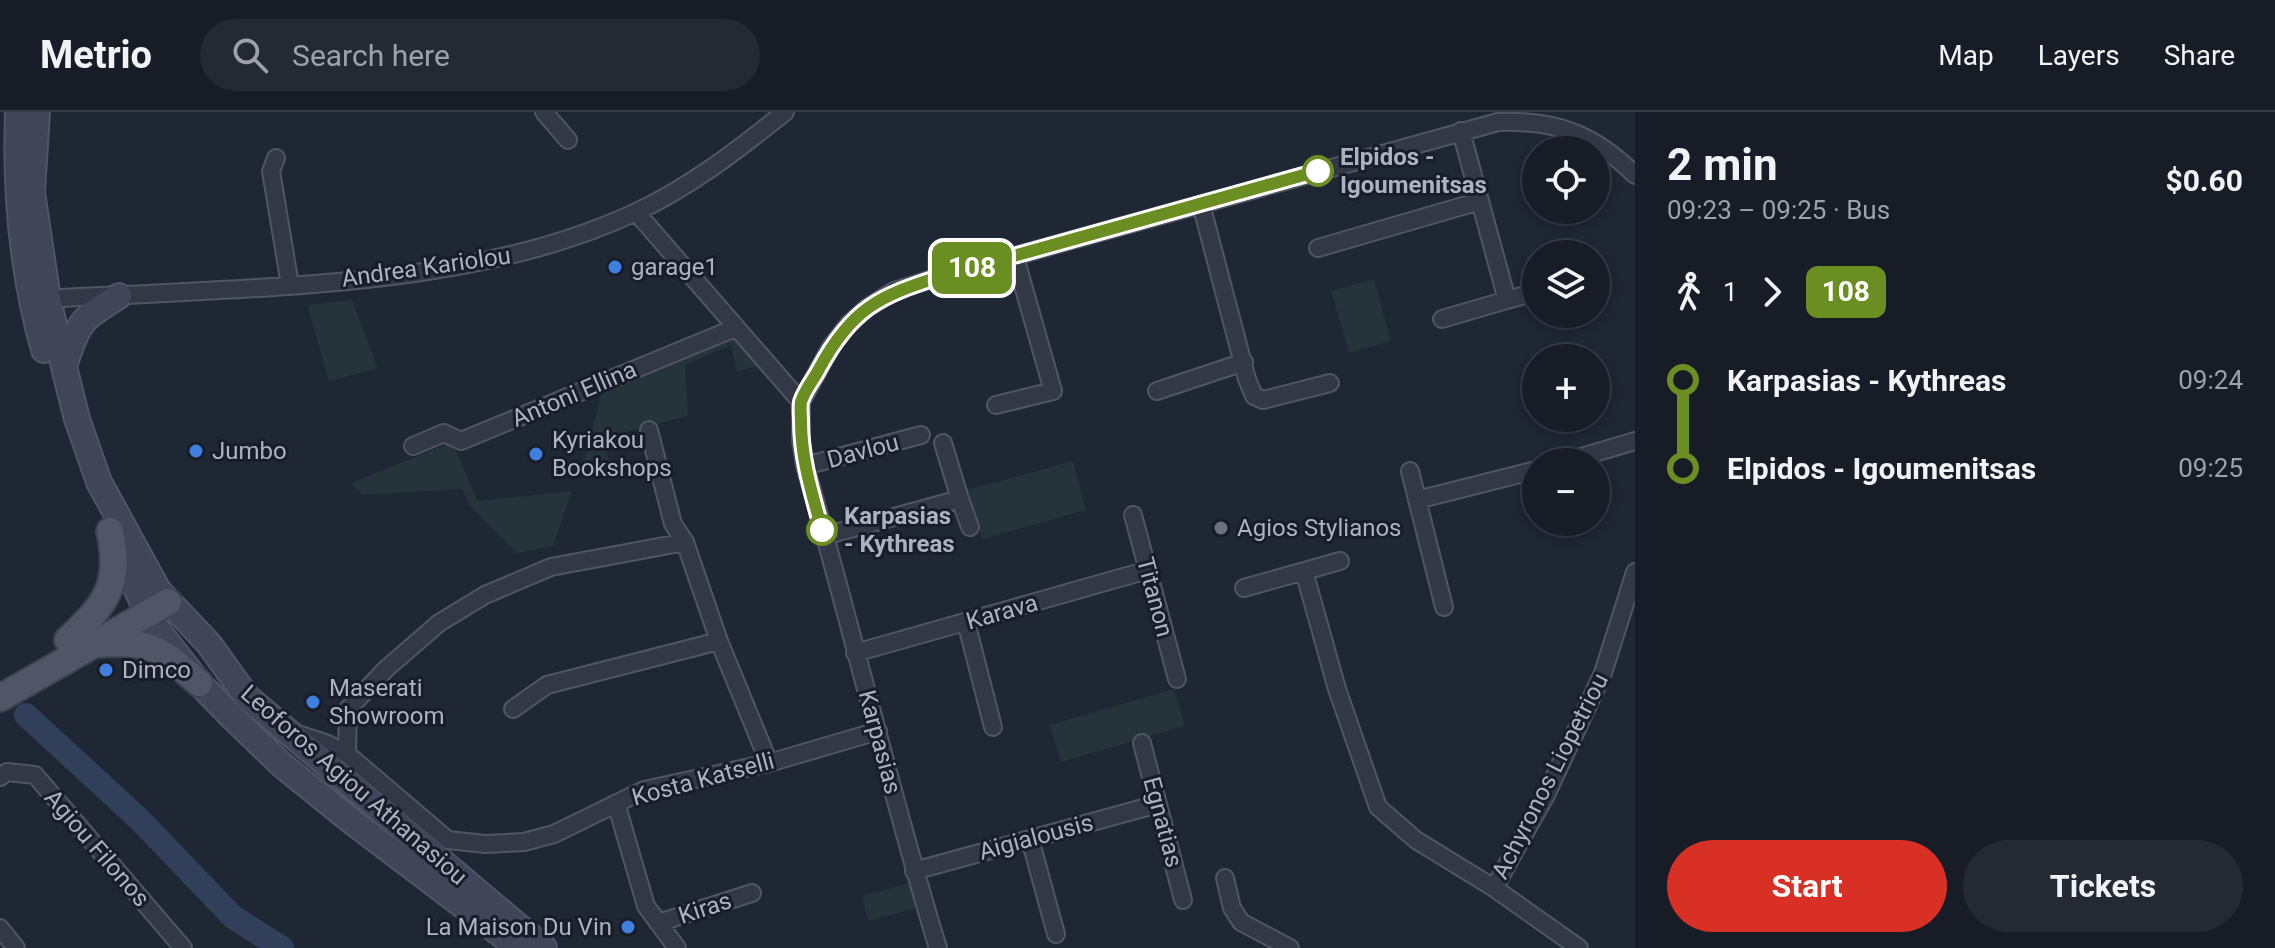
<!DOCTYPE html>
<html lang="en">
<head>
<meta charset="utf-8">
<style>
  :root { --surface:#171c27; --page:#242933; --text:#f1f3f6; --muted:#9ea1a7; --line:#363a44; --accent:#d93025 }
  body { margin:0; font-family:Roboto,sans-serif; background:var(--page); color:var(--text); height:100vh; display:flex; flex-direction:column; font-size:30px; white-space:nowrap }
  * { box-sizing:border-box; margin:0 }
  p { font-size:26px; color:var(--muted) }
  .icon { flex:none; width:44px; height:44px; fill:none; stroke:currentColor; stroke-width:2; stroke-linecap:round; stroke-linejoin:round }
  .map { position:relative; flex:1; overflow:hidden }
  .panel { display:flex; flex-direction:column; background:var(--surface); width:640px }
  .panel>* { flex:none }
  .badge { padding:0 16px; border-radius:12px; font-size:28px; line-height:52px }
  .buttons { position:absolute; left:1522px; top:24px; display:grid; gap:16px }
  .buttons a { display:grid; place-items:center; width:88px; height:88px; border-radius:50%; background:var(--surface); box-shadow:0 4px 12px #0003,0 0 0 2px var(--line); font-size:40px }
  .map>.badge { position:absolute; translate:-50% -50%; box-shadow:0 0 0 4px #fff }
  .legs { display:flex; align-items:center; gap:12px; height:88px; padding:0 32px; font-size:26px }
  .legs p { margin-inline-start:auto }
  .overview { display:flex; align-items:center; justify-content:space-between; height:136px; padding:0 32px }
  h1 { font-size:44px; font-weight:700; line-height:60px }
  .button { display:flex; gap:16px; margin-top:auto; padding:16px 32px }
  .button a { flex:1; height:92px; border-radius:48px; background:var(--accent); color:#fff; font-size:32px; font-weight:700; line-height:92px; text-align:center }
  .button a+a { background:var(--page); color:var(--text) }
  ul { padding:0 32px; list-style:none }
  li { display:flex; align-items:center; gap:28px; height:88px; font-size:30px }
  li i { display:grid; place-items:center; width:12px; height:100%; margin:0 10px; background:currentColor }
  li i::after { content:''; width:20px; height:20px; margin:-10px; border:6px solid; border-radius:50%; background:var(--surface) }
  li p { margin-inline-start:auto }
  li:first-child i { background:linear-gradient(#0000 50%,currentColor 0) }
  li:last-child i { background:linear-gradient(currentColor 50%,#0000 0) }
  header { display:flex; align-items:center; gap:48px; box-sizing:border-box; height:112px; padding:0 40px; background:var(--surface); border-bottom:2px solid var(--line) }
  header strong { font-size:38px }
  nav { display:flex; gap:44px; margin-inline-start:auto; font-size:28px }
  .search { width:560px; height:72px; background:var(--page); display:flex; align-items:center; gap:20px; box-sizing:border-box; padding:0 28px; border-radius:44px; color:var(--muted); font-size:30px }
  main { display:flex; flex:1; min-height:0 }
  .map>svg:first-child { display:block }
  .green { fill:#243438 }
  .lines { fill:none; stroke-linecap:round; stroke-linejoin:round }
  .river { stroke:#323f5b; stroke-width:24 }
  .street-casing { stroke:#505563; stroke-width:20 }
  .secondary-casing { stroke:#505563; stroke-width:28 }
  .primary-casing { stroke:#3c414e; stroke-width:30 }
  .street { stroke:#323845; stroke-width:16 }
  .secondary { stroke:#404658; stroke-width:24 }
  .primary { stroke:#505665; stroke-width:26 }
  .line-1-casing { stroke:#fff; stroke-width:18 }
  .line-1 { stroke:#6b8e23; stroke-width:12 }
  .stop-1-dot { fill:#fff; stroke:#6b8e23; stroke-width:4 }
  .shop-dot { fill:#3f7fe0; stroke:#181d29; stroke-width:3 }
  .worship-dot { fill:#6b7280; stroke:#181d29; stroke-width:3 }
  .labels { text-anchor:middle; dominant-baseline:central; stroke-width:6; stroke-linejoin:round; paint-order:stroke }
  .stop-label { font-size:24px; font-weight:bold; fill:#acb2c2; stroke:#181d29; text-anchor:start }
  .street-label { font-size:24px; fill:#acb2c2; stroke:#181d29 }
  .poi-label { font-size:24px; fill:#acb2c2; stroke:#181d29; text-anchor:start }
</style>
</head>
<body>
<header>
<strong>Metrio</strong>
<div class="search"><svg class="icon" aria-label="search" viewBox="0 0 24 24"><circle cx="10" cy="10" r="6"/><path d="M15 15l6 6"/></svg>Search here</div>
<nav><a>Map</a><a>Layers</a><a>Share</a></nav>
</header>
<main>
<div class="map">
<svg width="1635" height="836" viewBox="0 0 1635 836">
  <rect width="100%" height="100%" fill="#1f2634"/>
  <path class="green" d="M1374 167 1391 229 1349 241 1331 179Z
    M352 188 378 256 329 269 307 193Z
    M724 222 751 238 764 255 756 254 737 260 731 233 685 253 688 304 602 326 610 351 583 354 601 283Z
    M452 330 478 389 572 379 553 434 516 441 471 395 462 377 362 383 351 371Z
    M1073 349 1086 398 982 427 968 378Z
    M1174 577 1185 614 1061 650 1050 613Z
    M910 771 917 796 868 809 862 784Z"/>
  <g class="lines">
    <path class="river" d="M26 603 140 708 233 805 282 836"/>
    <g class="street-casing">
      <path id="street" d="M544 0 568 28
        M1461 19 1507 188 1536 180
        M276 46 271 59 290 173
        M1201 92 1247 267 1254 284 1263 288 1330 271
        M636 100 801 290
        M1318 136 1480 89
        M40 188C76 184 112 184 148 182 308 173 487 169 634 101 689 76 739 37 785 0
        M1442 207 1507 188
        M1157 279 1244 250
        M996 293 1053 279 1015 145
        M649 318 673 412 685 430 719 529 769 651
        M943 331 960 387
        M413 334 444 321 461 329 735 216
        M1564 350 1635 329
        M805 354 921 323
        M1410 359 1444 495
        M1417 388 1536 358
        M1133 403 1177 567
        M824 424 960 387 970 415
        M1304 459 1337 577 1378 695 1416 728 1494 776 1579 836
        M1244 476 1340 449
        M966 510 993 615
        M855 541 1148 458
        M513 597 547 573 719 529
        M295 621 328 632 347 642 448 728 485 732 524 730 554 722 644 678 769 651 878 619
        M1142 631 1183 788
        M347 642 348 597 386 557 439 511 485 483 551 455 685 430
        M0 665 7 660 35 663 183 836
        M616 691 646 794 677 836
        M1030 727 1056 822
        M914 759 1158 692
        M1225 766 1232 796 1241 810 1290 836
        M1494 776 1546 683 1603 561 1635 460
        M658 811 752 781
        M0 816 16 836
        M938 836C889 677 852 514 805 354L801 329V290L831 235 848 213 867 196 894 179 942 164 1498 10C1557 8 1594 22 1635 63"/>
    </g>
    <g class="secondary-casing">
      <path id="secondary" d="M18 0C15 81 22 160 44 238
        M37 0 32 80 48 187 60 239 77 307 99 370 158 478 209 532 247 585 544 836
        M64 254C80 209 78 209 119 184
        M113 426 148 502 160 521 199 571 229 602 282 653 350 708 519 836"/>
    </g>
    <g class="primary-casing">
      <path id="primary" d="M68 528C106 491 121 475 110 419
        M96 532C151 528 158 536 199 571
        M0 586 168 490"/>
    </g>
    <use href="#street" class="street"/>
    <use href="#secondary" class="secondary"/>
    <use href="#primary" class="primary"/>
  </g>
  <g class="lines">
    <g class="line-1-casing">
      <path id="line-1" d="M822 418C812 381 801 347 801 309 801 303 800 296 801 290 804 279 814 267 819 257 852 196 879 184 942 164L1318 59"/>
    </g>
    <use href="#line-1" class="line-1"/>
  </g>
  <g class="stop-1-dot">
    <circle cx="1318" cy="59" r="14"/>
    <circle cx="822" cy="418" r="14"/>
  </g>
  <g class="shop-dot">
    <circle cx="615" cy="155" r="8"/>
    <circle cx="196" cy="339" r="8"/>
    <circle cx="536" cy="342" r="8"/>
    <circle cx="106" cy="558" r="8"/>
    <circle cx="313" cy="590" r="8"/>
    <circle cx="628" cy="815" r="8"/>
  </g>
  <circle class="worship-dot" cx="1221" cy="416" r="8"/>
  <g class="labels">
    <g class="stop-label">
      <text x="1340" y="45">Elpidos -<tspan x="1340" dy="28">Igoumenitsas</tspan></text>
      <text x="844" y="404">Karpasias<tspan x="844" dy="28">- Kythreas</tspan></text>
    </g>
    <g class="street-label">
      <text transform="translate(426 155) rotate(-8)">Andrea Kariolou</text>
      <text transform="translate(574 282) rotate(-23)">Antoni Ellina</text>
      <text transform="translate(863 339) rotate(-15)">Davlou</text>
      <text transform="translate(1155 485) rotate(75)">Titanon</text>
      <text transform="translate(1002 500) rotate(-16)">Karava</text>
      <text transform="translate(880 630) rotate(75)">Karpasias</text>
      <text transform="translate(1550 664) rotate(-63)">Achyronos Liopetriou</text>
      <text transform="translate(703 667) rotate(-15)">Kosta Katselli</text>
      <text transform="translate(354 673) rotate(41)">Leoforos Agiou Athanasiou</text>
      <text transform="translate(1163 710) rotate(75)">Egnatias</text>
      <text transform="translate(1036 725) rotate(-15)">Aigialousis</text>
      <text transform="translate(97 736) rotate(49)">Agiou Filonos</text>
      <text transform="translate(705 796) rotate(-18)">Kiras</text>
    </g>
    <g class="poi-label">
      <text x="631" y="155">garage1</text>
      <text x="552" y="328">Kyriakou<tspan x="552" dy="28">Bookshops</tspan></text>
      <text x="212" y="339">Jumbo</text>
      <text x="1237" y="416">Agios Stylianos</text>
      <text x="122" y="558">Dimco</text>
      <text x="329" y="576">Maserati<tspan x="329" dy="28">Showroom</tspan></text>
      <text x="612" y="815" text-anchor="end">La Maison Du Vin</text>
    </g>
  </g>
</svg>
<div class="buttons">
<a><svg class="icon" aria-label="locate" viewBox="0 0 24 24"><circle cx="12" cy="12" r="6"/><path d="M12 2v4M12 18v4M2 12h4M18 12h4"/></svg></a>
<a><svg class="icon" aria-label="layers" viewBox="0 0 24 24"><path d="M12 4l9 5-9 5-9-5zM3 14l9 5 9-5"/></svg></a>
<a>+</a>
<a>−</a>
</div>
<b class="badge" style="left:972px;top:156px;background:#6b8e23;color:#fff">108</b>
</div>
<section class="panel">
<div class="overview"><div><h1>2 min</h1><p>09:23 – 09:25 · Bus</p></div><b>$0.60</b></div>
<div class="legs"><svg class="icon" aria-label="walk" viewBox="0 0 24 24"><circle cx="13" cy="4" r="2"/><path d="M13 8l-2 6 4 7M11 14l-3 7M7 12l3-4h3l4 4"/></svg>1<svg class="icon" aria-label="forward" viewBox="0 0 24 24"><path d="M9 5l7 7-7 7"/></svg><b class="badge" style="background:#6b8e23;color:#fff">108</b></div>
<ul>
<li><i style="color:#6b8e23"></i><b>Karpasias - Kythreas</b><p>09:24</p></li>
<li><i style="color:#6b8e23"></i><b>Elpidos - Igoumenitsas</b><p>09:25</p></li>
</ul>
<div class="button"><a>Start</a><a>Tickets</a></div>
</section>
</main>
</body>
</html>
